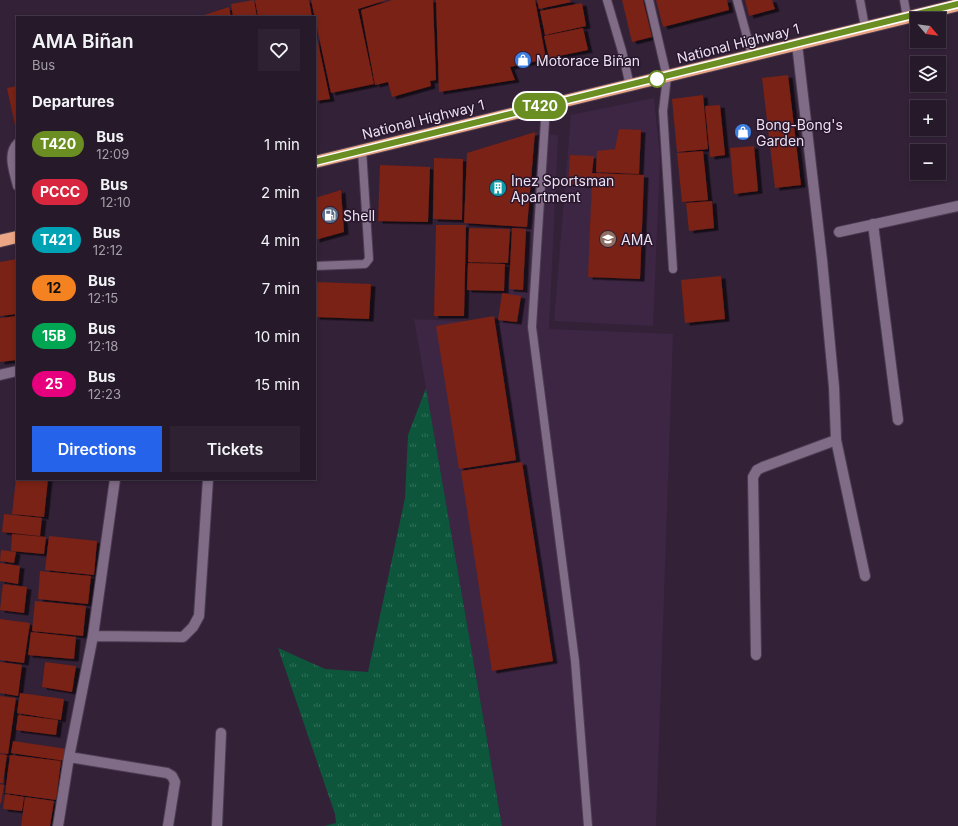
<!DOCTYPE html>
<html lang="en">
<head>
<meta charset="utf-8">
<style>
  :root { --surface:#26192a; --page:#2e2232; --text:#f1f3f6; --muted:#a4a0a8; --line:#423847; --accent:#2563eb }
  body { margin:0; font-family:Inter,sans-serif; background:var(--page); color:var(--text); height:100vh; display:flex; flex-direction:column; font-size:15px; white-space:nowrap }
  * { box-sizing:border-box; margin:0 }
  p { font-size:13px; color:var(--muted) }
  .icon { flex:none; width:22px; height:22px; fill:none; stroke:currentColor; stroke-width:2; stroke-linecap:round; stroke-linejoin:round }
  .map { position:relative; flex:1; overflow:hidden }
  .sheet { position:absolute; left:16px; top:16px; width:300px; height:464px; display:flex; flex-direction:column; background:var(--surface); border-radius:0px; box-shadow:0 2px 6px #0003,0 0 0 1px var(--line) }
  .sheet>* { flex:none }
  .badge { padding:0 8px; border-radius:13px; font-size:14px; line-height:26px }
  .needle { width:26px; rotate:119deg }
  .fabs { position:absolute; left:910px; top:12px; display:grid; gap:8px }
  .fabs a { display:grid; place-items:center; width:36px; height:36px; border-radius:0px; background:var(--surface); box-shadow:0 2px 6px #0003,0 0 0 1px var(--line); font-size:20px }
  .map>.badge { position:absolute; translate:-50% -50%; box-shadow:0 0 0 2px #fff }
  h2 { padding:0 16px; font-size:15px; line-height:36px }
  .round { display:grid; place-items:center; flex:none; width:42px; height:42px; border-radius:0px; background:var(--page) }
  .overview { display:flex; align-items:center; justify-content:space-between; height:68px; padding:0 16px }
  h1 { font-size:19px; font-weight:600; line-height:30px }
  .primary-button { display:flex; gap:8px; margin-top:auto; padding:8px 16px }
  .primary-button a { flex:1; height:46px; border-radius:0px; background:var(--accent); color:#fff; font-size:16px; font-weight:600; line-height:46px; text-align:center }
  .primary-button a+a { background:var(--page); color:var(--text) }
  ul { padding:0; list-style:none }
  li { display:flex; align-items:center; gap:12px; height:48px; padding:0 16px }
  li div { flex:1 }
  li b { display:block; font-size:15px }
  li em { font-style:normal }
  li .badge { min-width:44px; font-weight:700; text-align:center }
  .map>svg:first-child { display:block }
  .built { fill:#3d2643 }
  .grass { fill:url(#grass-tufts) }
  .building { fill:#7a2113; filter:url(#shadow) }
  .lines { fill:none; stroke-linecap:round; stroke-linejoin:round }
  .lane-casing { stroke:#4c3d51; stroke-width:10 }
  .street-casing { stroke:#4c3d51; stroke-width:12 }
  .highway-casing { stroke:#4c3d51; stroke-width:14 }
  .lane { stroke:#816c87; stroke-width:8 }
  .street { stroke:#816c87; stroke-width:10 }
  .highway { stroke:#eba785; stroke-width:12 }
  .line-casing { stroke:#fff; stroke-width:9 }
  .line { stroke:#6b8e23; stroke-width:6 }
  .stop-dot { fill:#fff; stroke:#6b8e23; stroke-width:2 }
  .labels { text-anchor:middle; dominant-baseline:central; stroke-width:3; stroke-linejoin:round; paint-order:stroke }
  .street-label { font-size:14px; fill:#ece1f0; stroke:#29172e }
  .poi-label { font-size:14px; fill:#ece1f0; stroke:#29172e; text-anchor:start }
</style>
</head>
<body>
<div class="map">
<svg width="958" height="826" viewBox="0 0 958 826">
  <defs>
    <pattern id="grass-tufts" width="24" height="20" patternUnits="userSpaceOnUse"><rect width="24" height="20" fill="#0d563b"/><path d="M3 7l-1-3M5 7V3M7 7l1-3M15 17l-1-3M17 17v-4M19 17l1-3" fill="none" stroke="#306e58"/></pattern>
    <filter id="shadow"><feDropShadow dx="4.5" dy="2.5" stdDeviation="0" flood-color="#0009"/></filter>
  </defs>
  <rect width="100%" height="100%" fill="#332138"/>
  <path class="built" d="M654 98 660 157 653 326 554 321 571 115Z
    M532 133 558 135 549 329 673 334 656 826H502L414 319 501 323Z"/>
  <path class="grass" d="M426 388 502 826H324L336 823 335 814 278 648 325 669 368 672 405 498 408 435Z"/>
  <path class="building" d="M254 0 257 17H233L231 4Z
    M255 0H309L312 17H258Z
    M311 0H387L358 9 374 84 331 93Z
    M392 0H433L436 80 430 81 431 86 392 97 388 82 375 85 361 10Z
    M436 0H535L546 59 510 67 515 80 439 92Z
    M537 0H570L571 2 539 9Z
    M622 0H643L652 37 632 42Z
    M656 0H727L729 10 663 27Z
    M745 0H772L775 9 749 16Z
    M582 3 586 26 545 35 540 11Z
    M229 7 231 17H198Z
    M583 28 588 50 549 58 544 36Z
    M316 33 330 99 315 101V34Z
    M788 75 801 185 775 188 762 78Z
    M17 86V130H16L7 88Z
    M703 95 708 149 677 152 672 99Z
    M720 105 725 155 710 157 705 106Z
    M619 129 641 130 639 174 596 172 597 151 615 149Z
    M535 132 527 227 464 223 467 153Z
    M754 146 758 191 734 194 730 148Z
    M703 151 708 200 682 202 677 153Z
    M570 155 594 156 592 173 644 175 640 279 588 277 592 179 591 186 568 184Z
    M434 158 463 159 462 220 433 219Z
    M380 165 430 167 428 222 378 221Z
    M341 190 344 232 315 240V198Z
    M712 201 714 228 689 231 686 203Z
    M436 225H466L464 316H434Z
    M469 228 510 229 508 263 468 262Z
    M512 228 526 229 523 290 509 289Z
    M17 259V314L0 316V262Z
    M468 263 505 264 504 291 467 290Z
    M721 276 725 319 685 323 681 280Z
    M315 282 371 284 369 319 315 317Z
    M502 293 521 296 517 322 498 320Z
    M17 316V360L0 362V318Z
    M494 316 516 460 459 469 436 326Z
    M522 462 553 661 492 671 461 471Z
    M16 479H48L44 517 12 514Z
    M4 514 42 518 40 536 2 532Z
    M12 534 46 537 44 554 11 551Z
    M49 536 97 541 94 575 45 570Z
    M1 550 16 552 14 563 0 561Z
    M0 563 20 566 18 584 0 581Z
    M40 571 91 576 88 604 38 599Z
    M3 584 27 587 24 613 0 610Z
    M35 601 86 606 83 636 32 631Z
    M0 619 30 623 24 663 0 660Z
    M31 632 76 637 74 659 28 655Z
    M0 662 22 665 18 696 0 693Z
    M45 662 76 666 72 692 42 687Z
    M20 693 64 699 61 720 17 713Z
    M0 696 16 698 8 754 0 753Z
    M18 715 58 720 56 735 16 730Z
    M13 741 67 749 66 761 11 753Z
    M0 754 7 755 3 783H0Z
    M10 755 61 761 56 800 5 793Z
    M0 784 4 785 1 803H0Z
    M5 794 24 797 22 811 3 809Z
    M25 797 54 801 50 826H21Z"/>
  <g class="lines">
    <g class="lane-casing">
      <path id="lane" d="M607 0 622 51 630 86
        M649 0 667 77 663 111 673 269
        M737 0 752 55
        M860 0 865 27
        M904 0 907 17
        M546 105 532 327 575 661 588 826
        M17 143C6 154 14 173 17 186
        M315 266 365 264 369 259 362 150"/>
    </g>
    <g class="street-casing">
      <path id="street" d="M797 44 822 260 834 387 836 440 865 576
        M873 224 898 420
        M839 232 958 206
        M0 375 17 371
        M93 636 183 637 193 627 199 616 208 479
        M756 655 753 477 757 470 763 467 836 440
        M69 757 167 773 172 776 175 782 168 826
        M58 826 69 757 93 636 115 479
        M217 826 221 733"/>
    </g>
    <g class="highway-casing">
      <path id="highway" d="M315 162 958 5
        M0 241 17 237"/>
    </g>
    <use href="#lane" class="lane"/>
    <use href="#street" class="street"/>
    <use href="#highway" class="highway"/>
  </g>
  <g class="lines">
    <g class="line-casing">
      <path id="line" d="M315 162 958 4"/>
    </g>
    <use href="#line" class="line"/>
  </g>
  <defs>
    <g id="shop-disc" transform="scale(0.9)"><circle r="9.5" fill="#3f7fe0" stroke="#29172e"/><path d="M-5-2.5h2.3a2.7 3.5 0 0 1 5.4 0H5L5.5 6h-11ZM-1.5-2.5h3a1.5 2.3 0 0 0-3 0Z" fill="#fff"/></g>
    <g id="building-disc" transform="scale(0.9)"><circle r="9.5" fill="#0f9aa8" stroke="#29172e"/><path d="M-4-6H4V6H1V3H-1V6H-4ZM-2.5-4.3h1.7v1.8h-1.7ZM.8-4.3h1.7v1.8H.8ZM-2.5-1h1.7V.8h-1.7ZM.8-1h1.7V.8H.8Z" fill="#fff"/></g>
    <g id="fuel-disc" transform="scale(0.9)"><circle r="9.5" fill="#5c6f8a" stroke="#29172e"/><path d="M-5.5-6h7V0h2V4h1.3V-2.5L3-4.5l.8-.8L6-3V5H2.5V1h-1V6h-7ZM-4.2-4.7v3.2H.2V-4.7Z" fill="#fff"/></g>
    <g id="university-disc" transform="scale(0.9)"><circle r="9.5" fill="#8d6e63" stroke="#29172e"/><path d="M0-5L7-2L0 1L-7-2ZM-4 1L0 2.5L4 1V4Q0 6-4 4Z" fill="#fff"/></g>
  </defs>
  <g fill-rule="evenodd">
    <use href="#shop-disc" x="523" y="60"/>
    <use href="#shop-disc" x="743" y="132"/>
    <use href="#building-disc" x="498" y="188"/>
    <use href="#fuel-disc" x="330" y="215"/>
    <use href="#university-disc" x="608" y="239"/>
  </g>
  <circle class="stop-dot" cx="657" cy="79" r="8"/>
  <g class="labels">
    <g class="street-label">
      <text transform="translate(738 43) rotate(-14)">National Highway 1</text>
      <text transform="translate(423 119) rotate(-14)">National Highway 1</text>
    </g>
    <g class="poi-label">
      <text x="536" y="60">Motorace Biñan</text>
      <text x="756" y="124">Bong-Bong's<tspan x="756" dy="16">Garden</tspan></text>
      <text x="511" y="180">Inez Sportsman<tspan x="511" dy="16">Apartment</tspan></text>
      <text x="343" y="215">Shell</text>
      <text x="621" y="239">AMA</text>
    </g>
  </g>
</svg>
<div class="fabs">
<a><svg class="needle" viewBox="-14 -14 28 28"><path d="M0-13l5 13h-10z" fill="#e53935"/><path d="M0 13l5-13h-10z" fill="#a4a0a8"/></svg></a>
<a><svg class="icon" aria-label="layers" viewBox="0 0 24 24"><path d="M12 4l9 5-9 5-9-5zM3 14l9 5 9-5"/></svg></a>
<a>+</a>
<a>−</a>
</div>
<b class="badge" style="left:540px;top:106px;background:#6b8e23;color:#fff">T420</b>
<section class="sheet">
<div class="overview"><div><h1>AMA Biñan</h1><p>Bus</p></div><a class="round"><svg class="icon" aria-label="heart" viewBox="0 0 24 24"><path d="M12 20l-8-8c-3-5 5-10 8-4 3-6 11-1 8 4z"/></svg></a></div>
<h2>Departures</h2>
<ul>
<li><span class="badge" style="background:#6b8e23;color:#fff">T420</span><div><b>Bus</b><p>12:09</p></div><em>1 min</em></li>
<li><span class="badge" style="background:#d7263d;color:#fff">PCCC</span><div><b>Bus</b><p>12:10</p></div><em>2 min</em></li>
<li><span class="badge" style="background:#00a3b4;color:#fff">T421</span><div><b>Bus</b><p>12:12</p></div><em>4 min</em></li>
<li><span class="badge" style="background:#f58220;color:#111">12</span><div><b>Bus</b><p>12:15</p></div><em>7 min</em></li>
<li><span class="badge" style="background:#00a651;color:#fff">15B</span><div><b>Bus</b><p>12:18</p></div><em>10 min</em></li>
<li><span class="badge" style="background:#e6007e;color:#fff">25</span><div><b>Bus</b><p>12:23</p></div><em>15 min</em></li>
</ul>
<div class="primary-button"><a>Directions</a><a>Tickets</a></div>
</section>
</div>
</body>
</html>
